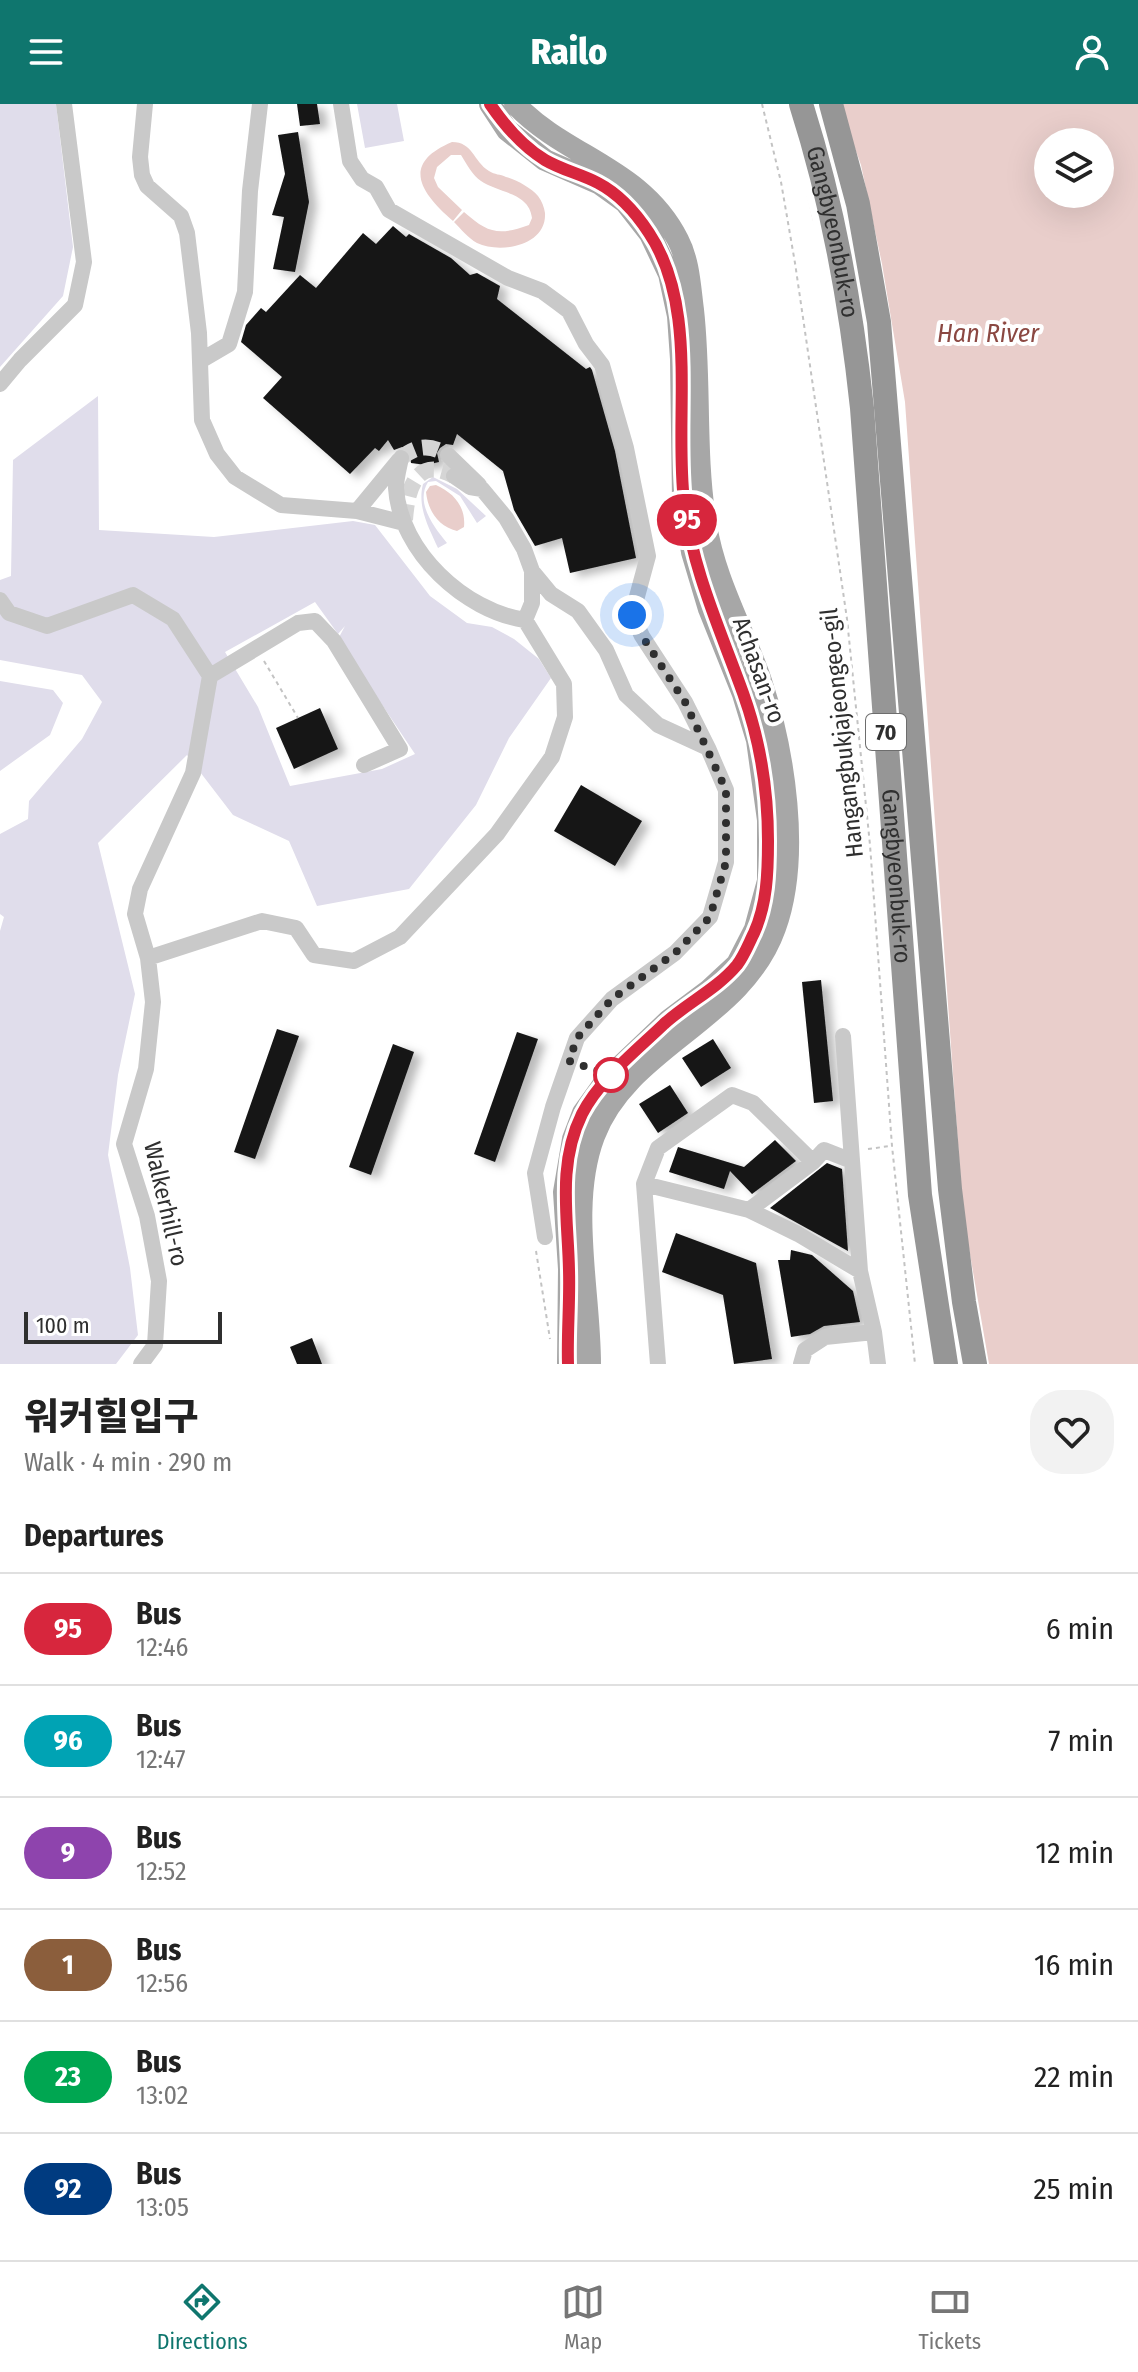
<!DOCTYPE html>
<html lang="en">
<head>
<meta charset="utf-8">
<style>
  :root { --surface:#fff; --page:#f2f2f2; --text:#222; --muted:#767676; --line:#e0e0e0; --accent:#0f766e }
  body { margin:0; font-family:"Fira Sans Condensed","Noto Sans KR",sans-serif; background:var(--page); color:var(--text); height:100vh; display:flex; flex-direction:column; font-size:30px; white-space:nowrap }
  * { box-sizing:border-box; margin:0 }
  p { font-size:26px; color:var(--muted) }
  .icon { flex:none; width:44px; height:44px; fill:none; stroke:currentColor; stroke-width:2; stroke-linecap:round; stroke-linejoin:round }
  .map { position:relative; height:1260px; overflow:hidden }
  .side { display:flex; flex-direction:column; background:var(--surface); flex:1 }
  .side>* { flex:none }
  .badge { padding:0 16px; border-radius:26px; font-size:28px; line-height:52px }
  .fabs { position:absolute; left:1034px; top:24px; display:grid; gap:16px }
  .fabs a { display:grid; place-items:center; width:80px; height:80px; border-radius:50%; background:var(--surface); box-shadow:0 8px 32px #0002; font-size:40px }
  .scale { position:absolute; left:24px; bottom:20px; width:198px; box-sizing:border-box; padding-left:8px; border:4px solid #2f2f2f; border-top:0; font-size:22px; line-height:28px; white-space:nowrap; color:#2f2f2f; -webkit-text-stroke:6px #fff; paint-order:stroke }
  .you { position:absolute; width:40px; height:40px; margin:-20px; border:6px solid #fff; border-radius:50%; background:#1a73e8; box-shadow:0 0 0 12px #1a73e833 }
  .map>.badge { position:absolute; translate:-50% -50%; box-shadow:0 0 0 4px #fff }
  h2 { padding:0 24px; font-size:30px; line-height:72px }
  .round { display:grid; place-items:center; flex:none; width:84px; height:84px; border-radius:32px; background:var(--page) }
  .overview { display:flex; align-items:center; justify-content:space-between; height:136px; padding:0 24px }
  h1 { font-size:38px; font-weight:800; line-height:60px }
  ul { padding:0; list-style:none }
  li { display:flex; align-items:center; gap:24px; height:112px; padding:0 24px; border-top:2px solid var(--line) }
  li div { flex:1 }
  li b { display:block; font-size:30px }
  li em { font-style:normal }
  li .badge { min-width:88px; font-weight:700; text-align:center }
  header { display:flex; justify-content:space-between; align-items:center; height:104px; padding:0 24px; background:var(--accent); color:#fff; font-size:36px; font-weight:800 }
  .dock { display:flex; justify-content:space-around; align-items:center; height:112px; border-top:2px solid var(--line); background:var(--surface); font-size:22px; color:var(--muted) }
  .dock a { display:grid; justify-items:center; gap:4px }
  .dock .selected { color:var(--accent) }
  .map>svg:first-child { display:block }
  .green { fill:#e0ddeb; fill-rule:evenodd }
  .water { fill:#e9cecb; fill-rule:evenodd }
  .pier { fill:#fff }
  .building { fill:#161616; filter:url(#shadow) }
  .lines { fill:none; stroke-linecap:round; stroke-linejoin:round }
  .minor-tunnel { stroke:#d5d5d5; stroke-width:16; stroke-dasharray:16 8; stroke-linecap:butt }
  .path { stroke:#c3c3c3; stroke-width:2; stroke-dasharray:4 4; stroke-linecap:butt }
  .minor { stroke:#c9c9c9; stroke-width:16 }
  .major { stroke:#a7a7a7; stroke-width:22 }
  .highway { stroke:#969696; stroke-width:24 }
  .line-casing { stroke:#fff; stroke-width:18 }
  .line { stroke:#d7263d; stroke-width:12 }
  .walk { stroke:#2f2f2f; stroke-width:8; stroke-dasharray:0 14.4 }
  .stop-dot { fill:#fff; stroke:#d7263d; stroke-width:4 }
  .labels { text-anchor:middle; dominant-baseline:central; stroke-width:8; stroke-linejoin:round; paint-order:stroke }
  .shield { fill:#fff; stroke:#6d6d6d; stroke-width:2 }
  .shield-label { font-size:22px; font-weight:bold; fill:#2f2f2f }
  .street-label { font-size:24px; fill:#2f2f2f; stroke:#fff }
  .water-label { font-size:26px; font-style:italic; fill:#8b4842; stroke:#fff }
</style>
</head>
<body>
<header><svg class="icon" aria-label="menu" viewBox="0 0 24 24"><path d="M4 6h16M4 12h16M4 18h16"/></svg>Railo<svg class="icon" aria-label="person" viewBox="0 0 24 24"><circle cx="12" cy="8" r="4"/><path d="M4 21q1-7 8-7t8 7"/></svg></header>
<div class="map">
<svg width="1138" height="1260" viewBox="0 0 1138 1260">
  <defs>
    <filter id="shadow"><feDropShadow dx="8" dy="4.5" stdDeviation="4" flood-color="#0004"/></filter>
  </defs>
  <rect width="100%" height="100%" fill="#fff"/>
  <path class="green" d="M0 0H56L73 143 63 192 0 263Z
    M357 0H397L404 37 365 44Z
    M98 292 99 426 214 433 353 417 375 421 430 492 467 519 492 523 514 535 539 555 551 574 509 634 476 701 409 785 317 802 289 737 233 711 187 651 98 739 135 890 118 971 108 1051 130 1164 138 1231 116 1260H0V827L4 813 0 810V730L28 715 29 697 82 635 102 598 82 571 0 556V476L11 472 13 356ZM315 498 338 530 345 522 338 535 415 650 382 665 290 682 258 603 225 548Z
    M433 373 457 385 486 412 477 419 460 392 436 377 428 378C415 399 434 423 447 439L438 444C429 424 417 403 423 380Z
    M0 577 53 586 63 599 50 631 0 667Z"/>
  <path class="water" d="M784 0H1138V1260H937L877 599 831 190ZM1048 38H1100V90H1048Z
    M452 38C473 38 473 57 489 67 495 71 500 70 506 73 517 76 531 84 538 92 542 97 544 103 545 109 547 142 500 150 477 139 468 134 461 125 454 118L464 108C488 129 498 132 529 121L532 114C529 88 498 89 481 77 473 72 466 59 461 51H451L437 63 434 74 438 83 462 106 453 117C421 89 400 60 452 38Z
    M436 381C454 389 466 403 464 423L457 427C438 422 428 407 426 388L430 382Z"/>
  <path class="pier" d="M780 0H839L861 61 882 160 905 298 963 1110 989 1260H933L874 600 848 374 838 261 812 114Z"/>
  <path class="building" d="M297 0H317L320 20 300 22Z
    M298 28 309 98 295 168 273 165 284 113 272 111 285 70 278 31Z
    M393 122 406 133 409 130 451 154 470 171 477 169 500 182 497 195 586 265 590 263 592 266 615 347 636 454 570 469 562 434 535 442 514 406 503 367 457 330 453 341 446 340 440 344 437 349 439 358 426 361 411 359 409 346 402 343 394 346 388 336 379 347 375 344 350 370 263 294 282 273 241 238 246 221 261 204 266 208 300 171 316 184 363 129 376 140Z
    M320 604 338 645 294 665 276 624Z
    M581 681 642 717 615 762 554 727Z
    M821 876 833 997 814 999 802 878Z
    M277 925 299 932 255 1055 234 1048Z
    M517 928 538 935 495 1058 474 1050Z
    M713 935 731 964 701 983 682 954Z
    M393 940 414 948 371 1071 349 1063Z
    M670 981 688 1009 658 1029 639 1000Z
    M775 1036 796 1057 752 1090 730 1067 724 1085 669 1068 678 1043 744 1063Z
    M827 1059 842 1065 848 1147 770 1104Z
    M676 1129 756 1159 772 1255 734 1260 723 1191 662 1168Z
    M791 1146 812 1151 853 1187 860 1218 824 1222 810 1230 791 1233 778 1156H790Z
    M312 1234 322 1260H297L290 1243Z"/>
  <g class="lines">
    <path class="minor-tunnel" d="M401 354C417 341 430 340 448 351
      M405 416C407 386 416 351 454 372"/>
    <path class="path" d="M762 0 781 78 795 159 847 515 870 741 892 1042 915 1260
      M264 557 298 614
      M868 1045 890 1042
      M536 1147 550 1235"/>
    <path class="minor" d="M145 0 140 53 142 71 147 82 181 112 187 129 199 229 202 316 217 350 235 373 281 401 357 407 404 419
      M341 0 350 57 362 75 376 83 389 106 508 174 542 187 557 198 569 207 586 240 602 261 626 344 648 452 632 511 642 532 685 598 708 644
      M200 257 229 240 245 188 250 87 260 0
      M0 280 20 256 75 201 84 158 64 0
      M448 351 479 381
      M401 354C399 364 396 374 396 384 400 448 465 507 525 516L532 499V467
      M454 372 470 383 482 385 506 414 524 445 532 467 551 490 578 507 606 546 626 591 658 621 708 644 726 686V758L710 813 675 849 612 895 577 934 553 1003 535 1069 545 1133
      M357 407 399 356
      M0 496 9 509 47 522 133 491 173 515 210 572 193 669 140 785 135 810 148 854 153 898 146 965 124 1040 147 1112 159 1177 155 1241 141 1260
      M210 572 298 519 315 517 334 537 400 645 364 661
      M148 854 262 817 296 824 314 851 354 857 400 833 497 730 552 653 565 613 564 580 525 516
      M843 932 860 1167 874 1228 878 1260
      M644 1080 749 1106 798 1130 860 1167
      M749 1106 813 1058 824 1046 852 1057
      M658 1260 644 1080 658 1044 732 991 753 999 813 1058
      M801 1260 805 1246 825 1233 874 1228"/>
    <path class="major" d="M490 0 507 26 545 56 600 80 625 98 650 130 669 170 678 212 681 255 683 395 692 448 709 505 743 590 757 636 768 716V777L755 825 737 860 709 886 669 916 608 974 583 1009 573 1035 564 1088 569 1165 568 1260
      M515 0C566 54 641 63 678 136 689 157 690 183 693 206 701 277 694 351 706 421 715 477 743 524 761 577 784 647 801 752 775 824 742 917 628 942 594 1032 568 1101 590 1187 590 1260"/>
    <g class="highway">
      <path id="s1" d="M801 0C833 100 851 200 862 304L920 1091 946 1260"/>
      <path d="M831 0 858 100 879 218 950 1085 964 1198 975 1260"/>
    </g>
  </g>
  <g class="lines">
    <g class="line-casing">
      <path id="line" d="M490 0C505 22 522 42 545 56 562 66 581 70 598 79 619 90 636 109 649 129 699 204 674 312 684 397 692 465 720 525 743 589 760 636 768 688 768 737 768 769 767 800 754 829 749 839 744 852 737 861 717 885 687 899 664 920 636 947 600 975 582 1010 557 1061 568 1113 569 1166 570 1198 567 1229 568 1260"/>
    </g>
    <use href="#line" class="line"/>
    <path class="walk" d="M611 971 569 957 577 934 612 895 675 849 710 813 726 758V686L685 598 642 532 632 511"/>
  </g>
  <circle class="stop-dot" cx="611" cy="971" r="16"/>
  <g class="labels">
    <rect class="shield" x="866" y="610" width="40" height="36" rx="6"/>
    <g class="shield-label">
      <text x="886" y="628">70</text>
    </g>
    <g class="street-label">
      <text stroke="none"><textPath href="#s1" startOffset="132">Gangbyeonbuk-ro</textPath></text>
      <text transform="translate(759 566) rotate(70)">Achasan-ro</text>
      <text transform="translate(842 629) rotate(-96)">Hangangbukjajeongeo-gil</text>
      <text stroke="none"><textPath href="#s1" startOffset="780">Gangbyeonbuk-ro</textPath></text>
      <text transform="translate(166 1100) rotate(77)">Walkerhill-ro</text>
    </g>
    <g class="water-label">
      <text x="988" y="229">Han River</text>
    </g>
  </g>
</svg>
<div class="fabs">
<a><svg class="icon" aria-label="layers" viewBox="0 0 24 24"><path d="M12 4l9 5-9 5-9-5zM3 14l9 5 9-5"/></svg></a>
</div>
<div class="scale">100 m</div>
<div class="you" style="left:632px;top:511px"></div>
<b class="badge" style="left:687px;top:416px;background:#d7263d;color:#fff">95</b>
</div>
<section class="side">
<div class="overview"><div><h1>워커힐입구</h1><p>Walk · 4 min · 290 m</p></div><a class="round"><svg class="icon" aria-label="heart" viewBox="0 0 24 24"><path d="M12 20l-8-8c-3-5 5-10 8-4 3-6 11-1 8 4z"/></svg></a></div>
<h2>Departures</h2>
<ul>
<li><span class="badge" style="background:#d7263d;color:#fff">95</span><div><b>Bus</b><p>12:46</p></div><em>6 min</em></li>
<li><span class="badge" style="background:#00a3b4;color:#fff">96</span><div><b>Bus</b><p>12:47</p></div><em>7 min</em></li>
<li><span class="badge" style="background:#8e44ad;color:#fff">9</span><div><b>Bus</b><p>12:52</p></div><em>12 min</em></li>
<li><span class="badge" style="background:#8b5e3c;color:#fff">1</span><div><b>Bus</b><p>12:56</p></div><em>16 min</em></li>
<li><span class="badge" style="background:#00a651;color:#fff">23</span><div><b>Bus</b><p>13:02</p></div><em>22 min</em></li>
<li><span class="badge" style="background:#003b80;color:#fff">92</span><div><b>Bus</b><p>13:05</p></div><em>25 min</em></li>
</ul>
</section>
<nav class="dock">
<a class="selected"><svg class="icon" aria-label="directions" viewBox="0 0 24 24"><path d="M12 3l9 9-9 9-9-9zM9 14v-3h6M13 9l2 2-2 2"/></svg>Directions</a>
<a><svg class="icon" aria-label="map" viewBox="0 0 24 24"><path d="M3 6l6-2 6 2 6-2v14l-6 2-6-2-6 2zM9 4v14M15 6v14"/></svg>Map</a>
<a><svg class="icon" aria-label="tickets" viewBox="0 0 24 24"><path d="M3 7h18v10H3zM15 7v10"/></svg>Tickets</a>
</nav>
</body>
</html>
